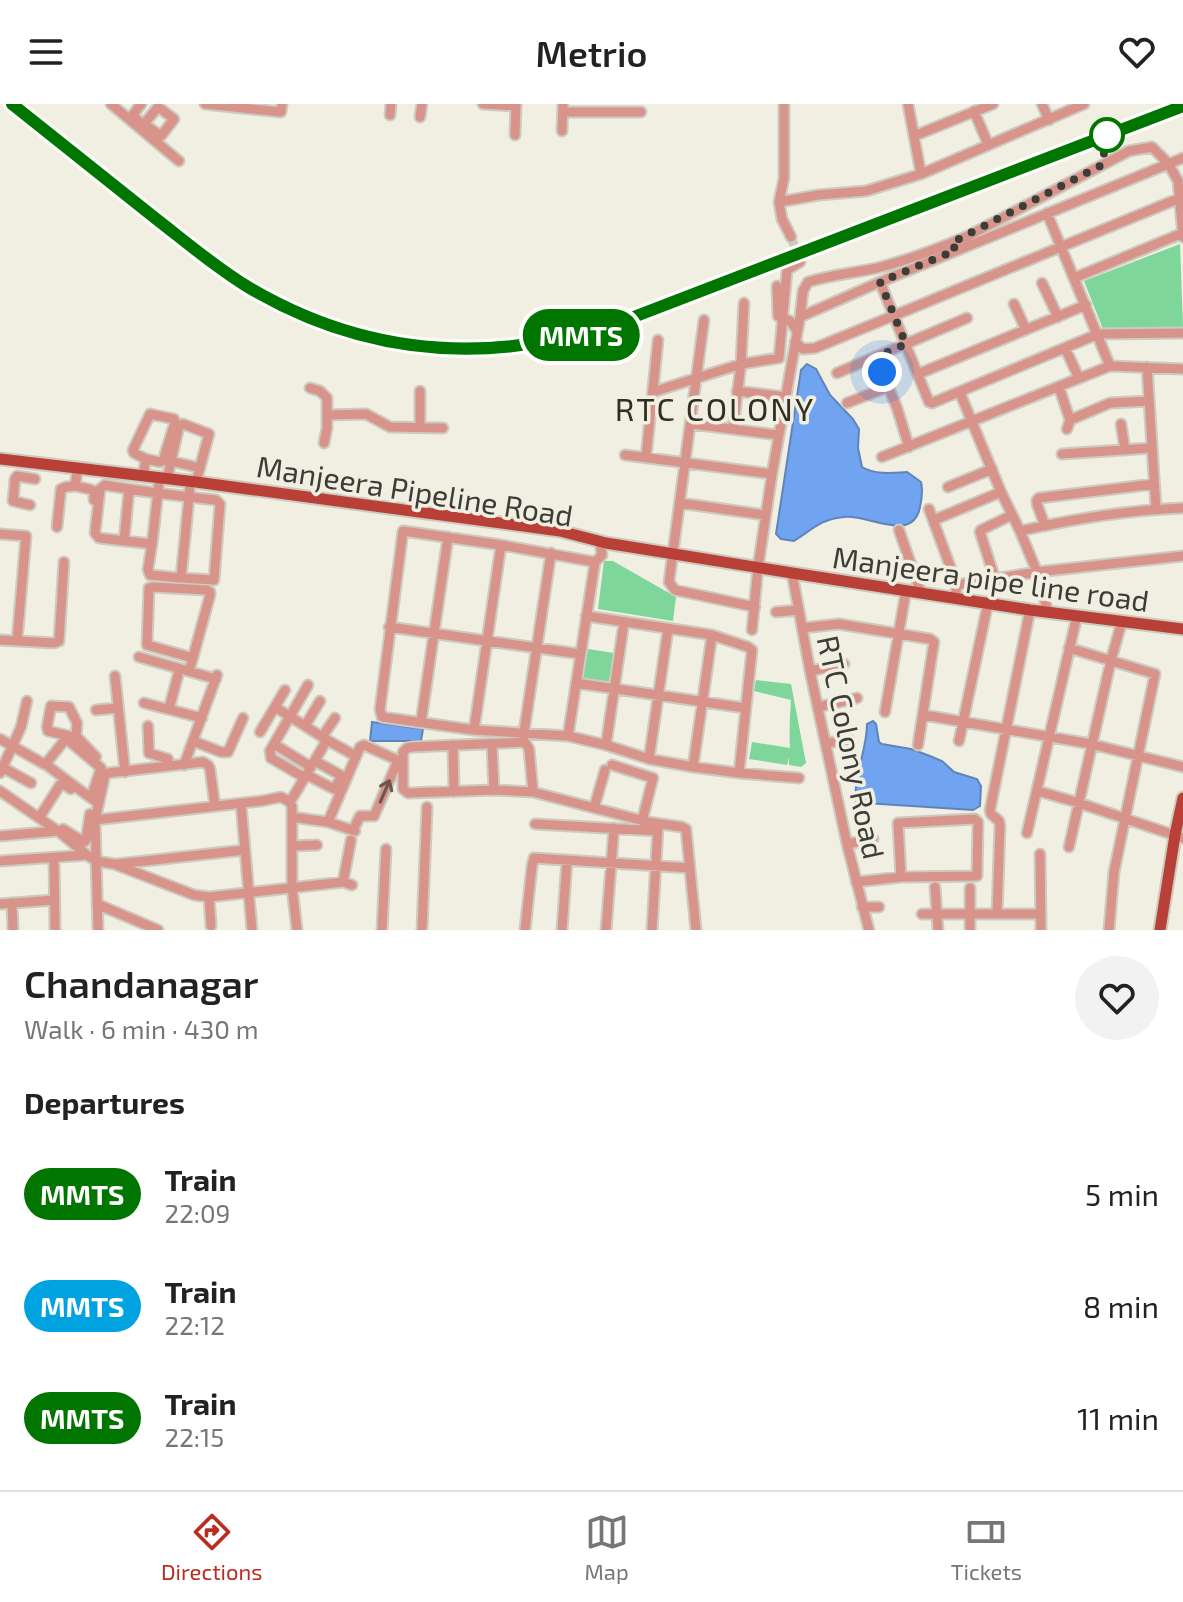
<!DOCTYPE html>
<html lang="en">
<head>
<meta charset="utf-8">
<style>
  :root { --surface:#fff; --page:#f2f2f2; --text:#222; --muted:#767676; --line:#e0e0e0; --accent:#b92c20 }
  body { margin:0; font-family:"Exo 2",sans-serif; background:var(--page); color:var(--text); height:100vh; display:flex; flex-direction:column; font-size:30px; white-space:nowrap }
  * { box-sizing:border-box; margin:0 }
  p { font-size:26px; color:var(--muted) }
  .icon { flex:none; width:44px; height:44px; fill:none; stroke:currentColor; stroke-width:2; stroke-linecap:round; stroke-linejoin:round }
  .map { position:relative; height:826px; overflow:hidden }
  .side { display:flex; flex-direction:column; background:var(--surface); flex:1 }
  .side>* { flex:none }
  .badge { padding:0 16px; border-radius:26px; font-size:28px; line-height:52px }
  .you { position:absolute; width:40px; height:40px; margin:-20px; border:6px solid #fff; border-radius:50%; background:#1a73e8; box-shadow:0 0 0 12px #1a73e833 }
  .map>.badge { position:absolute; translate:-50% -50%; box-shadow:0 0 0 4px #fff }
  h2 { padding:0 24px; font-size:30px; line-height:72px }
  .round { display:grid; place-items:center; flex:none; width:84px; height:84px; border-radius:42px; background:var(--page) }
  .head { display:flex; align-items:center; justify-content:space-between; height:136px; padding:0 24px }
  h1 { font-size:38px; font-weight:600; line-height:60px }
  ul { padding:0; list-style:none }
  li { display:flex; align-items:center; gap:24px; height:112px; padding:0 24px }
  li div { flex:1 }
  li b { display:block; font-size:30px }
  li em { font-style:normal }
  li .badge { min-width:88px; font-weight:700; text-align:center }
  header { display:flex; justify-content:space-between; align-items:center; height:104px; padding:0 24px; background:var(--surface); font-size:36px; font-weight:600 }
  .tab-bar { display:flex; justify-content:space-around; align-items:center; height:112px; border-top:2px solid var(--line); background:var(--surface); font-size:22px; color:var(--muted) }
  .tab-bar a { display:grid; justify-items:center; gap:4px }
  .tab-bar .current { color:var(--accent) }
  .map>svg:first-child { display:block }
  .green { fill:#7fd69a }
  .water { fill:#70a3f0; stroke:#6184b8; stroke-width:2 }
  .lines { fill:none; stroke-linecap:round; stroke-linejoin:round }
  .minor-tunnel { stroke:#cdcbc0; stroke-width:9; stroke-dasharray:9 4.5; stroke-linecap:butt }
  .minor-casing { stroke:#cdcbc0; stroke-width:13 }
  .major-casing { stroke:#cdcbc0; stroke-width:15 }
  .minor { stroke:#d8948b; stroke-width:9 }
  .major { stroke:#b84036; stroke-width:11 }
  .rail { stroke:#9d9c92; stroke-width:2 }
  .oneway { stroke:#6c5750 }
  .line-casing { stroke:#fff; stroke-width:18 }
  .line { stroke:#007500; stroke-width:12 }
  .walk { stroke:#3d3d37; stroke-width:8; stroke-dasharray:0 14.4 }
  .stop-dot { fill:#fff; stroke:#007500; stroke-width:4 }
  .labels { text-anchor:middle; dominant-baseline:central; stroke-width:7; stroke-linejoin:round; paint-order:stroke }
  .street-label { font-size:30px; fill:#3d3d37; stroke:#f1efe2 }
  .neighbourhood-label { font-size:32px; letter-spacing:2px; fill:#312f25; stroke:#f1efe2 }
</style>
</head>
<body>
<header><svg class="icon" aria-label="menu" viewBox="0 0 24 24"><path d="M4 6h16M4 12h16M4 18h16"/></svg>Metrio<svg class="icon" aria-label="heart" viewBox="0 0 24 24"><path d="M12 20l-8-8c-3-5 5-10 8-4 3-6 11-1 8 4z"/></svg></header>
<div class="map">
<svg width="1183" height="826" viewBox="0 0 1183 826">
  <rect width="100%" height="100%" fill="#f1efe2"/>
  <path class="green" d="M1180 140 1183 223 1103 225 1084 177Z
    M604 457H613L676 493 673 517 598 505Z
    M588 545 614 549 608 583 582 579Z
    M756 576 791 580 806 659 801 663 789 661V653L787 661 749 655 752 638 790 644C789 629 790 612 791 596L754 587Z"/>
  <path class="water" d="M807 260 816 265 830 291 853 315 859 325 858 344 862 363C875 371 893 369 907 368L921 378C923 386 922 394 920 403 913 440 869 410 844 413 821 415 813 425 794 437L781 435 776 430 801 266Z
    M873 617 876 620 879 638 882 640 911 645 930 652 942 657 954 668 977 675 981 682 980 702 973 706 865 699 856 697C853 674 867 646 867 620Z
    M372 618 423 625 421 637H370Z"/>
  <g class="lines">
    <path class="minor-tunnel" d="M791 133 800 158"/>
    <g class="minor-casing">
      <path id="minor" d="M111 0 179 57
        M205 0 281 8 282 0
        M483 0 516 2
        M784 0V74L779 98 818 91 866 87 921 70 1084 0
        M908 0 921 70
        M1042 0 1049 16
        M158 3 174 15 161 32 144 20Z
        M974 7 988 40
        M563 8H641
        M390 11 391 0
        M420 13 422 0
        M138 16 132 12 141 0
        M562 27 563 0
        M515 31 516 0
        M914 32 993 0
        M779 98 782 115 791 133
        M1047 109 1110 262 1183 265
        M1074 174 1183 129
        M880 178 929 298 932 299 1098 230 1183 229
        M1042 179 1058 213
        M777 182 778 212 790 217 797 227
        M1014 200 1026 226
        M800 213 880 178 1183 54
        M704 216 669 478 675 486 755 503
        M795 238 803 245 815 244 1180 94
        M1065 244 1079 274
        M876 253 897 304 909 343
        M1147 263 1156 405
        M837 269 967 214
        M918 270 1086 201
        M1059 283 1070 316 1067 325
        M310 284 320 287 327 294V324L324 339
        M737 287 785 293
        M653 288 741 260 779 254 787 166 800 158
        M960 289 1001 388 1020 427 1037 468 1048 508
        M847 299 888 283
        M328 311 366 310 390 323 443 324
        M1070 316 1110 299 1149 297
        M692 320 778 331
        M1121 320 1125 346
        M420 323V287
        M733 325 741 260 744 199
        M1062 350 1151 344
        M625 351 772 370
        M646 353 658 236
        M882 353 1110 262
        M171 357 200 364
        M143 372 146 355 160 358 163 357 175 318 174 315 150 310 133 346 134 349 146 355
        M167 375 179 322 183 320 209 330 196 378
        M75 382 89 385 94 387V396
        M948 383 992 365
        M680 399 765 411
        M30 401 13 397 15 375 17 372 35 375
        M929 405 957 481
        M934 416 1001 388
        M1045 422 1037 400V396L1039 394 1154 380
        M57 423 61 385 66 383 75 382 77 369
        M899 426 921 489
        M1020 427C1073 415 1129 406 1183 404
        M0 430 26 432 17 537
        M124 437 129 386
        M152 440 159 379
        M595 458 501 441 403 427 380 605 382 613 474 626 568 632 606 641 649 655 693 663 739 669 799 674
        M792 469 810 567 847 740 869 826
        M181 474 150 471 148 465 152 440 99 434 95 429 100 385 105 381C142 388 179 392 216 396L220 400 214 476 181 474 189 393 190 382
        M995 475 980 428 981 426 1012 411
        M955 493 957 481 1037 468 1183 452
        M776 508 799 506
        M586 512 712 531 748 543 752 546 739 669
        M389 523 580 550
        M802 524 839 520 930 535 934 538 918 641
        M752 526 758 463 772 370 800 213 803 187 808 178C831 171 854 169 877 164 908 156 938 145 968 132L1129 47 1152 43 1168 59 1178 77 1183 133
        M0 536 54 539 59 537 64 458
        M1069 544 1155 570 1114 768 1109 826
        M139 553 216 575
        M189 567 192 557 210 491V488L207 486 153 483 149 484 147 541 193 554
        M810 567 844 560
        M115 572 125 668
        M576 579 745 604
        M308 581 274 640 311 663
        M144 599 202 614
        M275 603 327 636 290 698
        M818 603 857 594
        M169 605 178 571
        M96 606 118 604
        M885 608 906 487
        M924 611 1091 640 1183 663
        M421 618 448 433
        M148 622 149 649 168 655
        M305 622 320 597
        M474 626 501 441
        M260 628 285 586
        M524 628 551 449
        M568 632 595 458 602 451 600 438
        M76 633 77 619 69 603 51 602 47 623 48 627 78 634 96 653
        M322 633 335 614
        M0 635 44 660
        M327 636 352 650
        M193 637 221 648H228L243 614
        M959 637 988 499
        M826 639 849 636
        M274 640 270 647 271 654 305 674
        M492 640 494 686
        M453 641 454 688
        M606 641 624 518
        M649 655 668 525
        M315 657 342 672
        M184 661 217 571
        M612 661 653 674 642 717
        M0 662 31 679
        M693 663 712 531
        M0 669 21 623 27 597
        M307 671 334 685 342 672
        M0 687 58 727 87 751 96 757 114 760 194 791 209 793 343 778 352 781
        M1038 687 1079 699 1183 734
        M533 688 529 645 525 638 412 643 407 644 403 648V685L408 689 494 686 533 688 648 718 682 723 686 725 696 826
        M91 694 101 664 68 636 64 637 48 657V662C65 675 81 687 98 699
        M241 700 252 826
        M594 704 605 666
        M292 713 328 718 355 727
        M39 714 60 681H65L71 685
        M95 716 261 697 281 693 290 698 292 703V783L297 826
        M328 718 360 643 364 641 395 655 397 659 374 712H360L353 726
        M535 720 658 727
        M63 725 84 738 86 736 90 710
        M1027 729 1077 512
        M0 732 58 727
        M847 740 873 735
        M292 742 317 741
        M1069 743 1111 556 1122 517
        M1040 750 1041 826
        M54 754 55 826
        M0 757 87 751
        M117 760 245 746
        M343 778 351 736
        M856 778 901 773 898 719 975 715 978 718 977 772 901 773
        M935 783 938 826
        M970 784V826
        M209 793 211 822
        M12 799 13 826
        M0 800 54 796
        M97 800 158 826
        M862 803H879
        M922 810H1041
        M997 810 1000 721 999 717 991 710 990 706 1030 506
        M98 826 95 716 105 671 108 669 203 658 208 661 210 665 215 702
        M382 826 386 745
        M422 826 427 703
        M525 826 532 762 534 754 690 764
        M562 826 567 756
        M606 826 614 724
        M652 826 658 723"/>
    </g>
    <g class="major-casing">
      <path id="major" d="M0 355 196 378 560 427 606 439 792 469 1030 506 1183 525
        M1160 826 1175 731 1183 694"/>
    </g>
    <use href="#minor" class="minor"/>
    <use href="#major" class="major"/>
    <path class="rail" d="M12 0C58 37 105 73 151 110 183 135 214 162 248 183 366 253 490 261 618 219L1183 2"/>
  </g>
  <defs><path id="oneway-shaft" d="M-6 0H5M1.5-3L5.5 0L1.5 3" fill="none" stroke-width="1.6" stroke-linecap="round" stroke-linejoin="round" transform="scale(2)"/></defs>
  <use class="oneway" href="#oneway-shaft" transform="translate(385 687) rotate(-67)"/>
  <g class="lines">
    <g class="line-casing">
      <path id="line" d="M12 0C60 38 108 76 155 114 186 138 215 163 248 183 366 253 490 261 618 219L1183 2"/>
    </g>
    <use href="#line" class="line"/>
    <path class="walk" d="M882 268 876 253 906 240 880 178 956 146 951 139 1102 61 1107 31"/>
  </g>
  <circle class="stop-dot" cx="1107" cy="31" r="16"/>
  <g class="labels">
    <g class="street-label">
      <text transform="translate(415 386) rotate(9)">Manjeera Pipeline Road</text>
      <text transform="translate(991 474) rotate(8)">Manjeera pipe line road</text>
      <text transform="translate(852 643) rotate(78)">RTC Colony Road</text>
    </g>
    <g class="neighbourhood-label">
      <text x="715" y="304">RTC COLONY</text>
    </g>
  </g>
</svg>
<div class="you" style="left:882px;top:268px"></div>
<b class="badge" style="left:581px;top:231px;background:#007500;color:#fff">MMTS</b>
</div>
<section class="side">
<div class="head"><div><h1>Chandanagar</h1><p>Walk · 6 min · 430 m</p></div><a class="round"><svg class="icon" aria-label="heart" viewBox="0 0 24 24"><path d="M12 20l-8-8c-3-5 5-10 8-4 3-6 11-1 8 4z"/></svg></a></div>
<h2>Departures</h2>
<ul>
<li><span class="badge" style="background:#007500;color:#fff">MMTS</span><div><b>Train</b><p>22:09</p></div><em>5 min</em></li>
<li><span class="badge" style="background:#00a3e0;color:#fff">MMTS</span><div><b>Train</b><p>22:12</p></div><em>8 min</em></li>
<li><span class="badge" style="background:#007500;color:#fff">MMTS</span><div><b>Train</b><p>22:15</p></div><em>11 min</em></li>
</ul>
</section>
<nav class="tab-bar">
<a class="current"><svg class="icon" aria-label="directions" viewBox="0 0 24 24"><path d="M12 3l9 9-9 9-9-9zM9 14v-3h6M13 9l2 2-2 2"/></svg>Directions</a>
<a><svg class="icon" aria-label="map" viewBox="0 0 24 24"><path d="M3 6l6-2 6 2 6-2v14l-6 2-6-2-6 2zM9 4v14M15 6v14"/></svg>Map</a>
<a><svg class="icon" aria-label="tickets" viewBox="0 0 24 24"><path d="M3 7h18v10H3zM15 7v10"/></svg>Tickets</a>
</nav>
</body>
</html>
